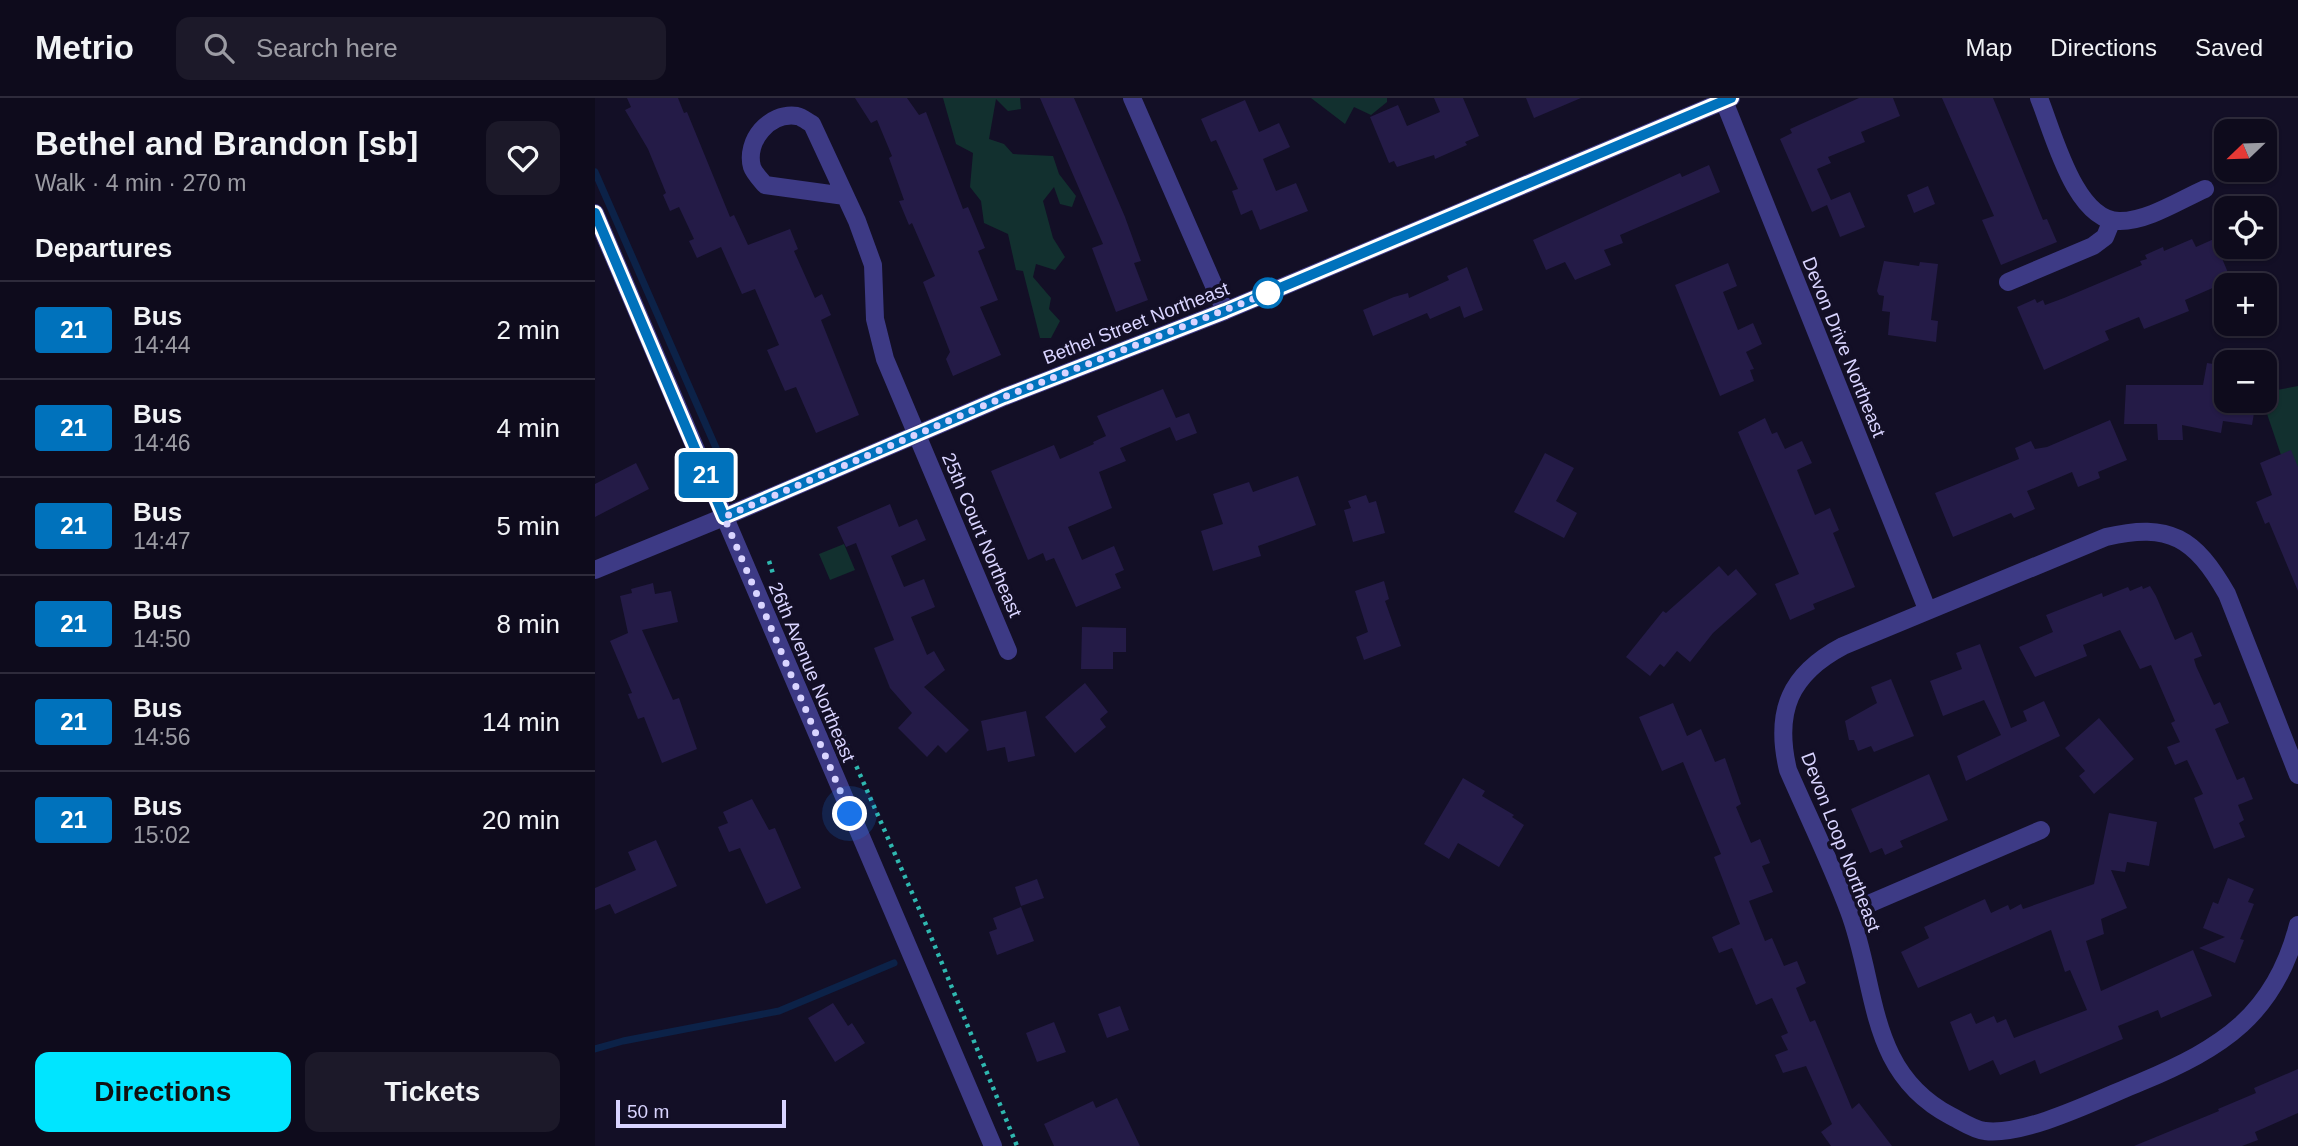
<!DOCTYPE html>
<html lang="en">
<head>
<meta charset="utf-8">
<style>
  :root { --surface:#0e0b1c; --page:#1c1929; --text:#f1f3f6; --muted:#9b9ba3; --line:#2e2b3b; --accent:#00e5ff }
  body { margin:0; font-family:Arial,sans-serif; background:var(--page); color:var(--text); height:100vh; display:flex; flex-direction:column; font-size:26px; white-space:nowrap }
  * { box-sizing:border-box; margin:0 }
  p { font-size:23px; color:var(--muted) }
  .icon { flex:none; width:38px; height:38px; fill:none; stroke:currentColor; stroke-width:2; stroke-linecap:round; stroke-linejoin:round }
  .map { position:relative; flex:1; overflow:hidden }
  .side { display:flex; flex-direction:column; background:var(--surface); width:595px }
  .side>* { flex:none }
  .badge { padding:0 14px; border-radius:5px; font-size:24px; line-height:46px }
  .needle { width:46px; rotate:247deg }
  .buttons { position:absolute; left:1619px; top:21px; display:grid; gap:14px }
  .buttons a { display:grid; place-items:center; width:63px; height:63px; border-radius:14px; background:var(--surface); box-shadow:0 2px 5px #0004,0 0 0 2px var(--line); font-size:35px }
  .scale { position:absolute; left:21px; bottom:18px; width:170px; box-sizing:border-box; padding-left:7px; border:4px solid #d9d4ff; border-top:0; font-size:19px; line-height:24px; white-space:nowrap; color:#d9d4ff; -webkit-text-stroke:5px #130f26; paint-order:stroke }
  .you { position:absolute; width:35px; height:35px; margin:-18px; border:5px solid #fff; border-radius:50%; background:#1a73e8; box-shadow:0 0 0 10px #1a73e833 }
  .map>.badge { position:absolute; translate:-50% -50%; box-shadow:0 0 0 4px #fff }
  h2 { padding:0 35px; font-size:26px; line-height:63px }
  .round { display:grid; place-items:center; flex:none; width:74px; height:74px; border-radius:14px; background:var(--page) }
  .summary { display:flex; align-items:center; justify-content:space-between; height:119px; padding:0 35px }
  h1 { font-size:33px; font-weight:800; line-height:52px }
  .action { display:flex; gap:14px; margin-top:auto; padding:14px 35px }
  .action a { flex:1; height:80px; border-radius:14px; background:var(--accent); color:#111; font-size:28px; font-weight:800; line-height:80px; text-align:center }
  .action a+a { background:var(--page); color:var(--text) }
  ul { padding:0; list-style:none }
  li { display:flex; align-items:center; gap:21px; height:98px; padding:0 35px; border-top:2px solid var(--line) }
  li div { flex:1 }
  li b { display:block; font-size:26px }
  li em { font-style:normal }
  li .badge { min-width:77px; font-weight:700; text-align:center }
  header { display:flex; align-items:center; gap:42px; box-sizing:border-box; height:98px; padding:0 35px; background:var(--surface); border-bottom:2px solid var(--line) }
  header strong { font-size:33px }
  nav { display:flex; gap:38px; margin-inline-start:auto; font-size:24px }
  .search { width:490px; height:63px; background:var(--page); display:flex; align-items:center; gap:18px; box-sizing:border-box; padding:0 24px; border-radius:14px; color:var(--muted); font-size:26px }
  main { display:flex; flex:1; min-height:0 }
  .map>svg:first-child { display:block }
  .green { fill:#12302f }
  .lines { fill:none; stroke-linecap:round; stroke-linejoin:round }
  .stream { stroke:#0c2248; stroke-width:7 }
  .building { fill:#241b47 }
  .path { stroke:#2fb8b0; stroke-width:4.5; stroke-dasharray:3.5 5; stroke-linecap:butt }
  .minor { stroke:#3d3a85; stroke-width:18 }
  .tertiary { stroke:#3d3a85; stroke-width:18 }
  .line-casing { stroke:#fff; stroke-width:16 }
  .line { stroke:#0072bc; stroke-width:10 }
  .walk { stroke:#d9d4ff; stroke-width:7; stroke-dasharray:0 12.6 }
  .stop-dot { fill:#fff; stroke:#0072bc; stroke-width:3.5 }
  .labels { text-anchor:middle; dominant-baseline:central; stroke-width:7; stroke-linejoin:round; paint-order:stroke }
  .street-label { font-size:19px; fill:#d9d4ff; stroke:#130f26 }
</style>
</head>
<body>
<header>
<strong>Metrio</strong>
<div class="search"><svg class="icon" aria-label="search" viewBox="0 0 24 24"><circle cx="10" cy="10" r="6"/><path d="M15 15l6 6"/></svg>Search here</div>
<nav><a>Map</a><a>Directions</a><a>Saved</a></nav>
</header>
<main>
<section class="side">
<div class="summary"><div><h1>Bethel and Brandon [sb]</h1><p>Walk · 4 min · 270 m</p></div><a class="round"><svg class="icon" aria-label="heart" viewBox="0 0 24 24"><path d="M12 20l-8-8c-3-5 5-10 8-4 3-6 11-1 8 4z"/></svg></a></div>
<h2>Departures</h2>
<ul>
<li><span class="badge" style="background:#0072bc;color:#fff">21</span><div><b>Bus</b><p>14:44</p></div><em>2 min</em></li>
<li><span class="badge" style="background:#0072bc;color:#fff">21</span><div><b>Bus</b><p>14:46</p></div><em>4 min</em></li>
<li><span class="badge" style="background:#0072bc;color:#fff">21</span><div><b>Bus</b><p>14:47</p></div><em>5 min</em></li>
<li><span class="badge" style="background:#0072bc;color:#fff">21</span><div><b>Bus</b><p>14:50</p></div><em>8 min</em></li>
<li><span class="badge" style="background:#0072bc;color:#fff">21</span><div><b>Bus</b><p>14:56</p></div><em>14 min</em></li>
<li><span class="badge" style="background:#0072bc;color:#fff">21</span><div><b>Bus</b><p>15:02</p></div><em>20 min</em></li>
</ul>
<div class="action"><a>Directions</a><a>Tickets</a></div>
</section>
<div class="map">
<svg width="1703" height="1048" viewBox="0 0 1703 1048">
  <rect width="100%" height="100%" fill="#130f26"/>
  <path class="green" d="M348 0H425L426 11 413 13 401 1 394 41 409 46 418 56 458 58 464 76 481 98 477 109 465 106 459 89 448 103 458 140 470 159 460 172 441 166 438 179 456 200 454 211 465 223 456 240H445L428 173 421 172 413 136 389 125 386 103 375 89 378 55 361 46Z
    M716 0H792V4L776 17 759 9 750 26Z
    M1703 288V388L1688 363 1668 304 1682 292Z
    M249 446 260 472 235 482 224 456Z"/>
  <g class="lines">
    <path class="stream" d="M0 74 132 375
      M0 951 28 943 184 913 299 865"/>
  </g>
  <path class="building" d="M32 0H83L89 15 92 14 135 119 139 117 153 147 195 131 203 151 199 153 220 200 227 196 236 217 226 222 264 317 221 335 201 289 190 293 172 252 184 247 160 191 147 196 126 149 102 160 94 143 99 141 84 109 75 113 68 97 71 95 53 51 30 12 36 9Z
    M260 0H312L324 17 331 14 368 111 373 109 390 150 383 153 403 202 385 209 406 257 358 278 351 261 355 254 328 184 340 178 317 125 314 127 304 103 309 102 294 60 297 58 282 22 276 25Z
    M445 0H479L530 119 546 163 539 165 553 202 521 214 497 150 508 146Z
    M839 0H868L884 38 870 44 872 47 840 61 839 57 802 69 799 63 794 65 775 19 803 7 812 28 845 14Z
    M931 0H986L939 20Z
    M1264 0H1298L1305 18 1266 34 1270 44 1233 59 1236 65 1222 71 1236 102 1255 94 1270 129 1245 139 1232 107 1217 114 1185 41 1197 35 1195 31Z
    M1347 0H1398L1448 122 1452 121 1462 144 1406 167 1387 122 1399 118Z
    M650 2 664 34 684 25 695 49 668 61 681 93 701 85 713 113 665 132 657 112 646 117 637 93 643 91 621 42 616 44 606 21Z
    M1114 67 1125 94 1025 137 1028 145 1009 152 1016 167 980 182 970 164 951 172 938 142 1085 75 1087 79Z
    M1333 88 1340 106 1319 115 1312 97Z
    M1597 141 1601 149 1619 141 1636 182 1590 202 1594 213 1549 231 1544 219 1510 233 1514 242 1449 272 1422 209 1440 201 1442 205 1448 202 1450 207 1469 200 1547 167 1545 163 1552 161 1550 157 1568 149 1569 153Z
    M1289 163 1324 168 1325 164 1343 166 1336 222 1343 223 1341 244 1293 237 1295 214 1287 213 1289 198 1284 197 1282 193Z
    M1133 165 1142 188 1128 194 1143 232 1158 225 1167 246 1151 254 1159 271 1155 272 1159 283 1125 298 1080 187Z
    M872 169 888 212 869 220 865 208 835 221 832 215 778 238 768 212 799 199 813 195 814 200 854 182 852 178Z
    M1612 265 1631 268V303H1661L1657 327 1628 323 1626 335 1587 327 1588 342H1563L1562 326H1529L1531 287H1608Z
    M568 291 581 320 594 315 602 335 581 343 575 329 525 350 531 363 504 374 517 410 473 429 487 462 519 448 529 472 520 476 526 490 481 509 459 460 451 463 448 455 433 462 396 373 459 347 465 361 499 346 498 344 511 338 502 318Z
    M1170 320 1177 336 1182 334 1190 351 1207 343 1217 365 1202 372 1220 417 1235 410 1244 432 1238 435 1260 489 1218 506 1220 511 1195 522 1180 486 1204 476 1143 334Z
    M1515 322 1532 362 1503 374 1505 380 1483 389 1477 374 1432 393 1440 411 1419 420 1416 415 1358 439 1340 395 1424 361 1420 350 1436 343 1440 351 1452 349Z
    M1696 352 1703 369V493L1674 424 1670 426 1661 404 1677 397 1665 365Z
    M950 355 979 370 961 403 982 415 969 440 919 414Z
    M41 365 54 391 0 419V386Z
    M703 378 721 427 663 448 666 458 618 473 606 433 628 426 618 396 654 384 658 394Z
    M771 397 774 405 781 403 790 435 758 444 749 412 756 410 753 403Z
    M295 406 304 429 322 421 331 442 296 458 309 489 329 481 340 509 316 519 332 557 339 553 350 572 329 589 374 632 351 655 343 647 332 659 303 630 317 615 295 590 279 550 299 542 261 445 251 449 242 429Z
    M1124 468 1133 478 1141 471 1162 496 1118 535 1095 564 1082 553 1069 569 1065 566 1055 578 1031 559 1068 513 1071 515Z
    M789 483 794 501 790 503 806 548 769 562 761 539 773 534 760 493Z
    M58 485 60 496 76 493 83 524 47 532 78 602 84 600 102 651 67 665 49 619 43 621 33 596 37 595 15 543 33 535 25 498 37 495 36 491Z
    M1547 488 1548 491 1555 488 1561 498 1580 542 1597 534 1607 558 1599 561 1601 568 1619 607 1625 604 1634 625 1620 631 1642 682 1649 679 1658 701 1643 707 1649 722 1644 725 1650 739 1619 751 1599 700 1608 696 1592 662 1580 667 1572 649 1585 644 1576 625 1580 623 1556 567 1545 571 1525 532 1488 547 1492 558 1440 579 1424 549 1458 534 1451 517 1507 495 1508 499 1533 489 1535 493Z
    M487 529 531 530V554H518V571H486Z
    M1385 546 1416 630 1432 623 1428 613 1449 603 1465 638 1371 683 1362 658 1406 637 1389 602 1348 618 1335 583 1367 571 1361 555Z
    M1296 581 1319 638 1279 654 1276 648 1263 653 1259 642H1254L1250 623 1282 605 1276 589Z
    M490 585 513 614 505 621 511 629 480 655 450 619Z
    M1078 605 1092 638 1106 631 1120 664 1130 660 1146 706 1141 709 1156 745 1165 741 1175 765 1167 768 1178 794 1154 803 1170 843 1177 840 1189 868 1202 863 1211 885 1201 890 1215 924 1220 922 1257 1011 1264 1005 1297 1048H1236L1226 1034 1237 1026 1211 968 1188 975 1180 957 1193 952 1186 938 1193 935 1177 900 1161 907 1137 850 1124 855 1117 839 1145 826 1119 759 1126 756 1088 664 1067 673 1044 619Z
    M431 613 440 658 413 664 410 649 392 653 386 623Z
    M1504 620 1539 661 1499 696 1484 678 1490 673 1470 650Z
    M1334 676 1353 722 1305 743 1308 749 1290 757 1287 750 1275 755 1256 711Z
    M868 680 890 693 887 698 919 717 917 719 929 727 904 769 863 745 854 761 829 746Z
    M157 701 174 732 180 730 206 790 171 806 145 750 134 754 123 729 133 725 128 714Z
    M1514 715 1562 724 1554 768 1532 764 1530 774 1516 772 1532 810 1506 821 1509 836 1491 843 1506 893 1598 852 1617 898 1566 920 1563 912 1523 928 1528 941 1445 976 1440 962 1405 977 1398 962 1374 973 1355 924 1376 915 1381 926 1399 918 1402 925 1411 921 1419 940 1492 912 1475 872 1470 874 1456 832 1323 890 1306 854 1334 840 1329 829 1390 801 1396 815 1413 807 1415 812 1426 806 1428 811 1499 786Z
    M61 742 82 788 20 816 15 806 0 812V790L41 772 33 754Z
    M1633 780 1659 791 1653 804 1659 806 1645 841 1649 842 1640 865 1604 850 1630 839 1608 830 1618 804 1623 806Z
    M442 781 449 800 426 808 420 789Z
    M426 809 439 843 402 857 394 834 402 831 398 820Z
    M238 905 253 928 257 925 270 945 240 964 213 920Z
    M525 908 534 932 512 940 503 916Z
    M459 924 471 954 442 964 431 935Z
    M1703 971V1015L1660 1034 1663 1042 1647 1048H1539L1624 1013 1623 1011 1661 995 1659 990Z
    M522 1000 545 1048H459L449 1026 498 1003 501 1010Z"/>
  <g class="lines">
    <path class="path" d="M174 463 179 479
      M234 606 332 829 422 1048"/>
    <path class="minor" d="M537 0 630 213
      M1444 0C1458 34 1480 124 1525 123 1553 123 1585 102 1610 91
      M1129 3 1332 511
      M250 98 170 87C166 82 159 75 157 69 150 43 174 14 202 18 207 19 213 24 217 26L262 123 278 167 280 221 290 261 413 553
      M1413 184 1498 148 1510 139 1517 122
      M0 472 129 419
      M1703 677 1632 496C1600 440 1575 424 1511 439L1248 548C1195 576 1179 613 1193 672 1213 718 1236 765 1254 813 1283 890 1272 974 1356 1018 1366 1023 1379 1032 1390 1033 1432 1038 1506 1000 1546 984 1627 950 1680 917 1703 827
      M1255 814 1446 732"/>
    <path class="tertiary" d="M0 115 398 1048
      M129 419 409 299 630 213 1136 0"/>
  </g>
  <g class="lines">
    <g class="line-casing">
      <path id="line" d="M0 115 129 419 409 299 630 213 1136 0"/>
    </g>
    <use href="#line" class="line"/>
    <path class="walk" d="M255 716 129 419 409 299 673 195"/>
  </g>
  <circle class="stop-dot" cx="673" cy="195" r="14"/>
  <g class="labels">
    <g class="street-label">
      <text transform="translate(541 225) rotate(-21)">Bethel Street Northeast</text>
      <text transform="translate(1249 249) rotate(68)">Devon Drive Northeast</text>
      <text transform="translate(387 437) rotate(67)">25th Court Northeast</text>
      <text transform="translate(217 574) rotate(67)">26th Avenue Northeast</text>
      <text transform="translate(1246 744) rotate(69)">Devon Loop Northeast</text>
    </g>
  </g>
</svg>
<div class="buttons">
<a><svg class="needle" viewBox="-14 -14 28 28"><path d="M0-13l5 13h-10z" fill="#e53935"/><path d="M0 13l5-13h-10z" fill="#9b9ba3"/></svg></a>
<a><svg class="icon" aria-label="locate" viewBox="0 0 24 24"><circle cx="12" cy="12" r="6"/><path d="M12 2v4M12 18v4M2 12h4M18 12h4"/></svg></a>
<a>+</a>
<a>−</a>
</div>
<div class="scale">50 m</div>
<div class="you" style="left:255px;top:716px"></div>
<b class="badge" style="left:111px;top:377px;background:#0072bc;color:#fff">21</b>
</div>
</main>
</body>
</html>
